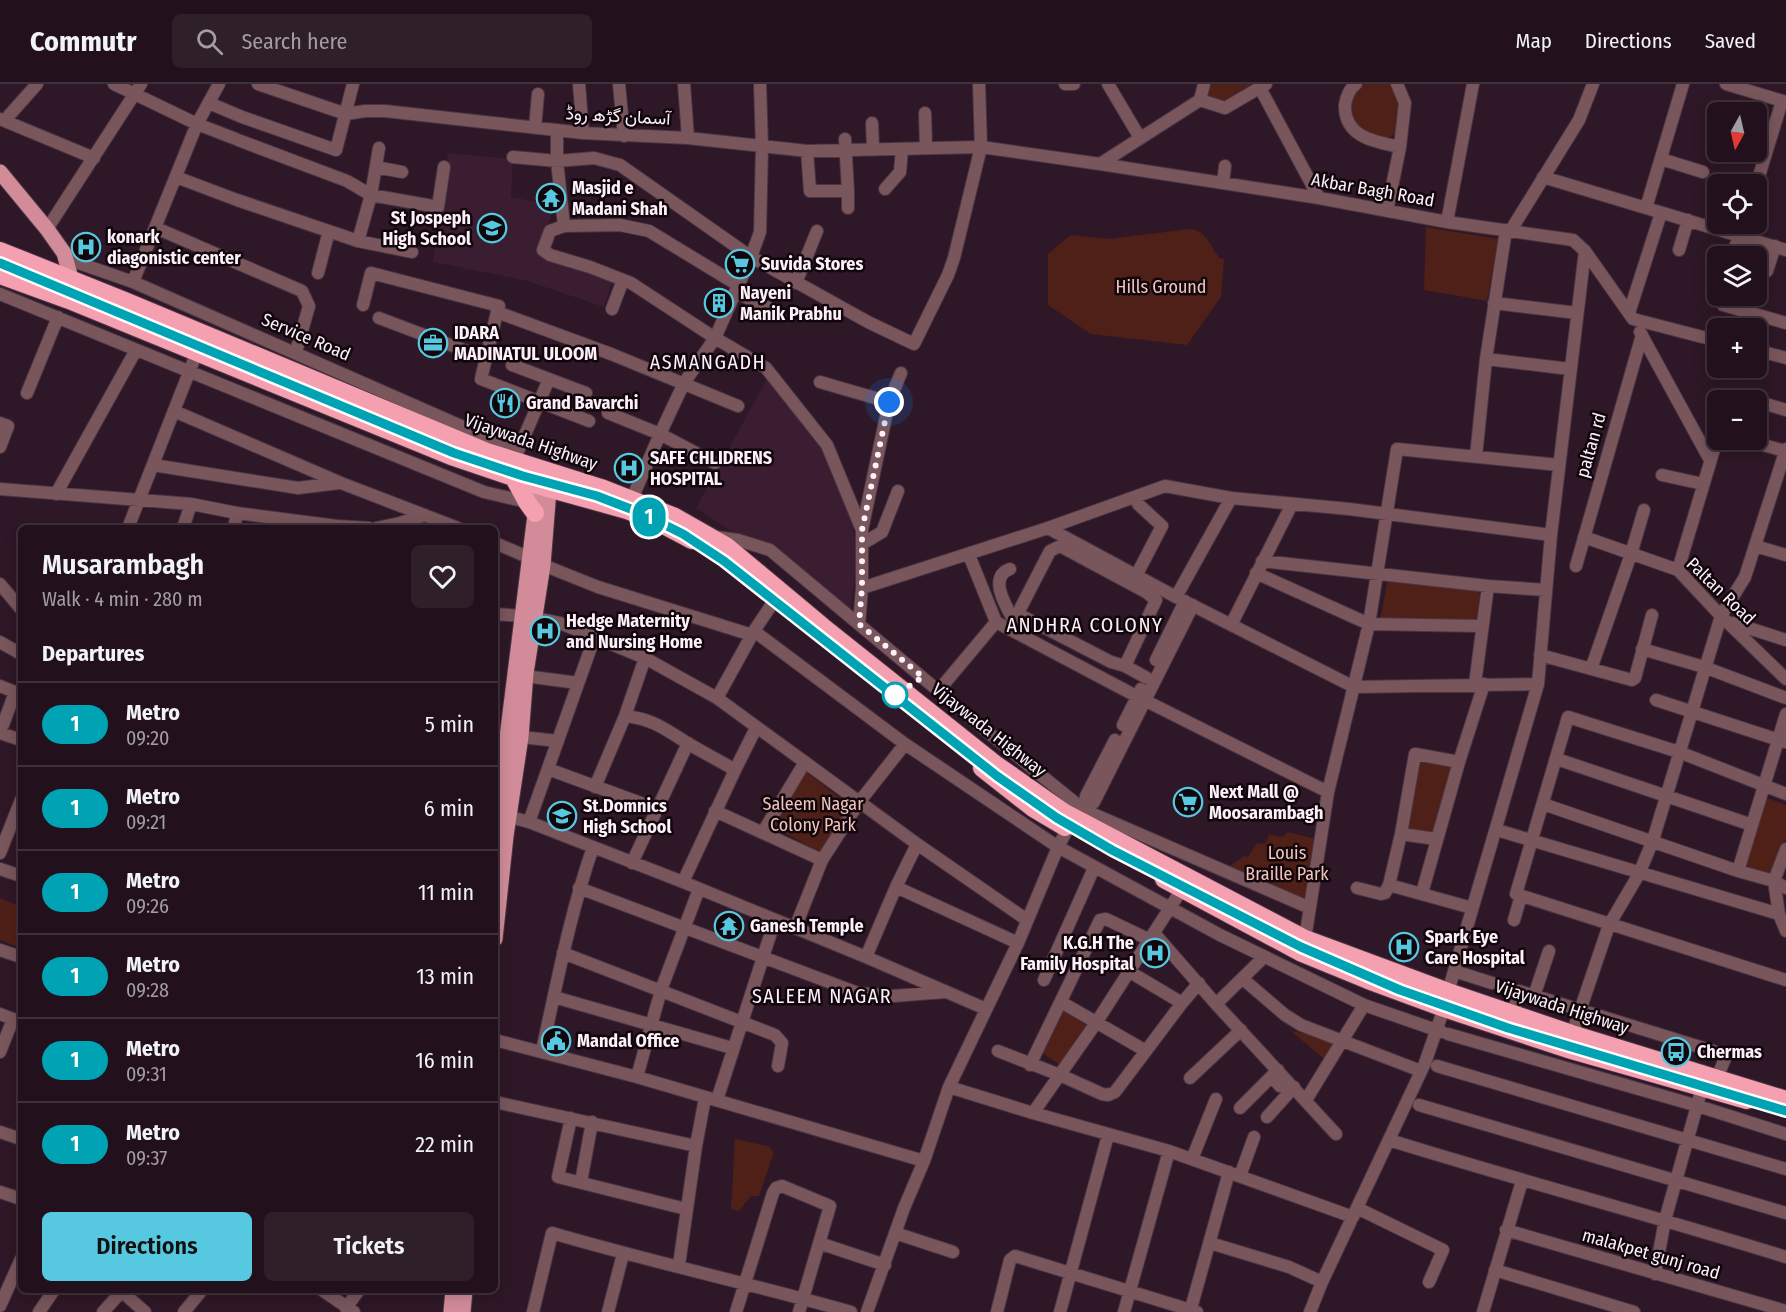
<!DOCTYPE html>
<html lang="en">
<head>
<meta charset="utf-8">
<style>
  :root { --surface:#22111c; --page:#2e1f29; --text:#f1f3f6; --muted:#a29da3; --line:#3f313b; --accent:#56c9e0 }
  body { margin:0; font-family:"Fira Sans Condensed",Vazirmatn,sans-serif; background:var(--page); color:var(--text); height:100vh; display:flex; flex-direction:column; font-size:22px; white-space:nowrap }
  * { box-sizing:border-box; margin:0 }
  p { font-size:20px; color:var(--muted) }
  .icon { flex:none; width:33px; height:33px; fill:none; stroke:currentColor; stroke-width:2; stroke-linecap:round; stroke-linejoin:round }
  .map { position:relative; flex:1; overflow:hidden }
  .drawer { position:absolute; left:18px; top:441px; width:480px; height:768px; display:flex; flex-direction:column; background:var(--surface); border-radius:9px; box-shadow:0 3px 15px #0003,0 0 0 2px var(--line) }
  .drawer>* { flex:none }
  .badge { padding:0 12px; border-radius:20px; font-size:21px; line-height:39px }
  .needle { width:39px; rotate:188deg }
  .buttons { position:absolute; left:1707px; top:18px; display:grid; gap:12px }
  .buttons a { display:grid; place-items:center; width:60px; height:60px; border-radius:9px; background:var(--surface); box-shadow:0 3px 15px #0003,0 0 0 2px var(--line); font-size:30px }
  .you { position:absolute; width:30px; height:30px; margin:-15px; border:4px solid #fff; border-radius:50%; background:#1a73e8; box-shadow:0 0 0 9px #1a73e833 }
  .map>.badge { position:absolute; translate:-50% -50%; box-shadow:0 0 0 3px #fff }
  h2 { padding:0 24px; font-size:22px; line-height:54px }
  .round { display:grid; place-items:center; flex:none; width:63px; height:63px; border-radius:9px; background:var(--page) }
  .overview { display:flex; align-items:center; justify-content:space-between; height:102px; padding:0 24px }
  h1 { font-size:28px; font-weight:600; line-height:45px }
  .button { display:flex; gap:12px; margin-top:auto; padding:12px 24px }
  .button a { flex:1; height:69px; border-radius:9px; background:var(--accent); color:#111; font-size:24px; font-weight:600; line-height:69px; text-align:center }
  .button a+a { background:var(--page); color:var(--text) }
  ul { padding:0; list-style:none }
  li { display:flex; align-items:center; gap:18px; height:84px; padding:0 24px; border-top:2px solid var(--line) }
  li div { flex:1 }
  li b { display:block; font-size:22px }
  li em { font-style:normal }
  li .badge { min-width:66px; font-weight:700; text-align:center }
  header { display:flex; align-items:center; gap:36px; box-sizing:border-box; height:84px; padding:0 30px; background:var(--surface); border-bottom:2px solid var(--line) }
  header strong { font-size:28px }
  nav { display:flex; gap:33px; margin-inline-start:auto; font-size:21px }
  .search { width:420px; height:54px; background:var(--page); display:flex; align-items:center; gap:15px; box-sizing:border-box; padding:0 21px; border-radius:9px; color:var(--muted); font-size:22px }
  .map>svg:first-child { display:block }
  .built { fill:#3a1d30 }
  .green { fill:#4f2017 }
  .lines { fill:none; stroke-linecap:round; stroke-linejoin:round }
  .minor-casing { stroke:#4b3543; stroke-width:14 }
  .major-casing { stroke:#4b3543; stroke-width:17 }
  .highway-casing { stroke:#4b3543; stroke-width:20 }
  .minor { stroke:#78565c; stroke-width:12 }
  .major { stroke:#d18b99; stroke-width:15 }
  .highway { stroke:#f5a0b1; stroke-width:18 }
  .rail { stroke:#b6a5b0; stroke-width:2; stroke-dasharray:9 4.5; stroke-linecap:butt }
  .line-casing { stroke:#fff; stroke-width:14 }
  .line { stroke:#00a3b4; stroke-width:9 }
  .walk { stroke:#fdf0f8; stroke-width:6; stroke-dasharray:0 10.8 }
  .stop-dot { fill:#fff; stroke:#00a3b4; stroke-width:3 }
  .labels { text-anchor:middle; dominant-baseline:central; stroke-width:5; stroke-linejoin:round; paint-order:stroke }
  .street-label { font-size:18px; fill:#fdf0f8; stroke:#10060c }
  .poi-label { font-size:18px; font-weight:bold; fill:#fdf0f8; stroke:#10060c; text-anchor:start }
  .park-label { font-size:18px; fill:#f1c5bb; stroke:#10060c }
  .neighbourhood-label { font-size:20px; letter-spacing:1.5px; fill:#fdf0f8; stroke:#10060c }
</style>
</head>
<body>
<header>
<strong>Commutr</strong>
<div class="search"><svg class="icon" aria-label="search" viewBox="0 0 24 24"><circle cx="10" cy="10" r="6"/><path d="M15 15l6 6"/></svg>Search here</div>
<nav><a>Map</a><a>Directions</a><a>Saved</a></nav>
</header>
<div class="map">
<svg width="1786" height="1228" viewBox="0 0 1786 1228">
  <rect width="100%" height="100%" fill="#2e1726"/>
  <path class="built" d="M448 69 513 75 511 113 554 121 540 168 613 195 604 223 524 196 433 178Z
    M767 295 816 353 830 379 853 442 857 476 851 526 696 424Z"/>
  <path class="green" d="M1211 0H1252L1223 17 1208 11Z
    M1364 0H1395L1403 20 1400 47 1390 53 1380 55 1354 42 1347 16Z
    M1426 143 1498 155 1487 217 1424 206Z
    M1190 145C1205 146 1211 162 1219 174L1224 175 1221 213 1187 261 1091 250 1048 221V170L1071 151 1109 155Z
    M1388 494 1480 505 1477 536H1380Z
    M1419 678 1452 683 1433 752 1407 748Z
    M805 687 850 722 821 769 774 743Z
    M1767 714 1786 721V755L1769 793 1744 786Z
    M1288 748 1320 756 1308 818 1230 782 1244 772 1248 773 1257 759 1265 760 1269 751 1282 753Z
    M0 814 21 823V864L0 856Z
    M1061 925 1086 941 1060 981 1042 969Z
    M1291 947 1340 956 1328 978Z
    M735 1055 768 1062 774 1068 759 1112H751L739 1127 731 1125Z"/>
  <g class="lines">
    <g class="minor-casing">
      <path id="minor" d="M114 0 197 40 236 55
        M258 0 346 30 365 27H385L583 49 688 54 807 67 981 63 1100 80 1319 114 1447 138 1573 156 1585 167 1633 235 1718 257
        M579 0 583 49
        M619 0 624 52
        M684 0 688 54
        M1065 0H1074
        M1108 0 1140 54
        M1356 0C1350 4 1346 13 1345 21 1344 53 1375 58 1400 63
        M1726 0 1786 18
        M1260 4 1319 114
        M1200 16 1225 24 1266 0
        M209 19 242 33 336 66 353 0
        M925 29 926 64
        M0 35 94 74
        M5 36 37 0
        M872 39 873 65
        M535 44 538 10
        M557 47V77L564 142 620 141 649 147 738 201
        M238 56 347 97 371 111 438 123 444 83
        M807 67 810 107H848L845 55
        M513 73 557 77 594 74 620 81 751 173 868 238 914 260 948 191 954 174 981 63 979 0
        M1661 75 1703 88
        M1100 80 1200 16 1204 0
        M376 83 402 88
        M176 93 237 116 358 157 412 168
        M1543 93 1786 166
        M1223 99 1225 82
        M1756 102 1782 17
        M885 105 900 88 902 65
        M848 124V107
        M1646 124 1683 0
        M1387 127 1400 63 1405 19 1397 0
        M1447 138 1473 0
        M564 142 550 147 543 166 550 171 590 183 631 199 715 254 766 284 827 361 862 446
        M156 144 302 207 309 222 296 268
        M47 145 141 0
        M1511 146 1579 36 1593 0
        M358 157 371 111 379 64
        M1679 166 1688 136
        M1731 172 1745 140
        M67 175 133 198 518 367 514 377
        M1767 187 1775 162
        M318 189 329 147
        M133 198 197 40 219 0
        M796 199 817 147
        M735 208 771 225
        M0 210 484 408 527 418
        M1494 219 1577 229
        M363 221 371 189 499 222 497 228 611 270 738 322
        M1723 221 1786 239
        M612 225 623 196
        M497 228 481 295 589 337
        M1629 229 1661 129
        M379 234 485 274
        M1640 248 1710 376
        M1756 266 1786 274
        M1486 275 1570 285
        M512 281 586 309
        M820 298 889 318
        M27 309 58 233
        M1756 317 1786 326
        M174 327 341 399 458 444
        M608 329 660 350 715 379
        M0 339 8 342 0 363
        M1745 356 1785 367
        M518 367 549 295
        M1476 372 1486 275 1506 146
        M153 381 298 404 339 399
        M1662 391 1703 400
        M0 405 191 420 237 429 337 442 369 444
        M56 410 136 266
        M631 417 660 350 684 299 715 254 751 173 760 148 762 63 760 0
        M128 444 197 268
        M183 444 191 420
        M234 444 237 429
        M376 444 400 439 425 431
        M1048 444 1176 513 1354 603 1538 600
        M716 453 738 456 770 466 984 645 1084 726 1310 824
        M1584 453 1678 486 1721 532 1786 595
        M495 459 530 474
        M862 460 882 448 898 407
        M1755 462 1786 471
        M969 471 996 538 1138 613 1328 708
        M1262 477 1488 502 1546 506
        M543 481 598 503 752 551
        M1576 482 1642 251
        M1010 485C987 493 1007 524 1015 539
        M1678 486 1718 352
        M1256 489 1369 540 1481 542
        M1136 492 1162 442 1138 420
        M0 500 21 525
        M862 504 1048 444 1165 402 1231 414 1349 425 1551 451
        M1176 513 1231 414
        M495 530 522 532
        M535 534 560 539 645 574 717 614 917 760 1027 836
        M1733 539 1786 556
        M859 540 862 504V446L889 318 901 289
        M1231 541 1292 420
        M754 547 905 660 1058 763 1220 851 1364 921 1442 948
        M0 558 21 570
        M1642 565 1704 583 1786 614
        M1540 571 1632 596 1635 594 1652 531
        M1156 576 1185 517
        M1125 582 1156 516 1146 508 1060 462 1050 467 1019 527 1020 531 1111 578 1125 582 1147 594
        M1591 585 1631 470 1644 426
        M517 591 578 599
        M1475 600 1488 502
        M0 602 15 608 3 641 0 643
        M939 606 996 538
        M717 614 754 547 774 517
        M1656 616 1785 658
        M625 632C654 635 666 646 689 660 704 669 720 677 735 686
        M1123 641 1141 605
        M0 649 21 656
        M521 653 558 657
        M1557 675 1752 741
        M548 685 657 725
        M595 703 625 632 645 574
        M1786 710 1679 668 1568 633 1516 810 1786 896
        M1543 720 1738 787 1774 797 1786 804
        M1084 726 1086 712 1115 656
        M715 727 822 776
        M1081 730 1094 718 1193 521
        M502 731 529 738 683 798 866 873 986 925
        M529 738 595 552
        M1497 746 1779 830
        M763 748 805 678
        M1401 750 1436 755
        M1786 765 1774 797 1779 830 1786 847
        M0 769 21 716
        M632 779 688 659
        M0 785 21 792
        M1738 787 1786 630
        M683 798 735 686 756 644
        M1389 801 1401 750 1415 670 1459 678
        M896 803 1018 859
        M579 804 858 909 893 912 945 908
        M1357 804 1381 810 1385 809 1389 801 1472 824
        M1422 809 1459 678 1484 600
        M1514 836 1521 812
        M795 844 822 776 860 717 905 660
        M1154 849 1216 920 1336 1050
        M1305 855 1328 708 1369 540 1397 365 1559 381
        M0 866 21 873
        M563 869 775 951 782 959 778 982
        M866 873 896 803 917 760
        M1454 887 1492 899
        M1130 888 1182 919
        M1243 895 1285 931 1301 941 1421 987
        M1044 896 1094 784
        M1448 908 1538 600 1551 451 1585 167
        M1534 912 1549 867
        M554 913 732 964
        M1061 918 1146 967
        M1216 920 1264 873
        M0 930 21 938
        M1513 930 1519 907 1713 967 1726 972 1717 994
        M1448 950 1698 1022 1786 1050
        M495 956 637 993 924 1077
        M1570 956 1609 841 1639 790 1653 756 1721 532 1745 493 1786 365
        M542 967C557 898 570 830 593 763
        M998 967 1060 991 1102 1010 1108 1011 1115 1008 1182 919 1199 899
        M0 968 13 935
        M1030 981 1100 836 1106 835 1150 856
        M1437 982 1786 1085
        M637 993 661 906 699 805
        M1272 993 1280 1002
        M1190 994 1241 946
        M949 1003 1033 1029 1169 1067 1353 1133
        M717 1016 775 836
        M1306 1016 1364 921
        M495 1018 696 1062
        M1419 1021 1786 1129
        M1240 1024 1278 986
        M1033 1029 1096 939 1182 805
        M1267 1033 1294 1003
        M571 1034 558 1093 686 1125
        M0 1048 21 1055
        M1389 1056C1521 1097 1654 1132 1786 1173
        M1192 1075 1216 1015
        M1240 1092 1254 1053
        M581 1098 592 1038
        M0 1108 21 1115
        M1357 1124 1443 1166 1429 1198
        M1506 1146 1786 1227
        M895 1149 953 1168
        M819 1159 885 1181
        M1210 1159 1289 1183 1322 1198
        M679 1181 696 1062 705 1014
        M1495 1186 1634 1228
        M1655 1190 1665 1136 1702 1004
        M120 1206 145 1228
        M322 1206 354 1228
        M0 1222 21 1175
        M346 1224 359 1206
        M39 1228 54 1206
        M103 1228 122 1207
        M184 1228 202 1206
        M533 1228 552 1149C651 1178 752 1200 851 1228
        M608 1228 623 1170
        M736 1228 773 1109 776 1104 782 1102 830 1122 799 1228
        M867 1228 904 1124 924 1077 949 1003 1018 859 1058 763 1068 744
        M997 1228 1010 1176 1015 1172 1197 1228
        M1060 1228 1108 1051
        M1124 1228 1169 1067
        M1190 1228 1229 1088
        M1310 1228 1322 1198 1425 979 1444 924
        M1483 1228 1522 1097"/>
    </g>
    <g class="major-casing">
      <path id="major" d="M0 88 47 145 64 169 71 194
        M495 749 540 391
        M495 855 506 752 521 653 526 589 543 481 550 393
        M451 1228 453 1206
        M463 1228 465 1206"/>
    </g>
    <g class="highway-casing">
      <path id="highway" d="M0 167 125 217 487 368 601 404 675 433 726 462 823 543 995 680 1065 729 1305 855 1448 908 1572 950 1786 1016
        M0 191 69 216 451 372 537 401 627 426 658 438 692 456
        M513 392 527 418 535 429
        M982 684 1033 724 1065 743
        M1164 795 1302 869 1368 896 1444 924 1568 965 1747 1016"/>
    </g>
    <use href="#minor" class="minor"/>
    <use href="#major" class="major"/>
    <use href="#highway" class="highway"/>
    <path class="rail" d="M0 174 456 364 524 387 617 414 643 424 685 446 727 473 1000 688 1060 730 1114 762 1303 859 1402 902 1510 939 1786 1022"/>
  </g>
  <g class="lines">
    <g class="line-casing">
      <path id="line" d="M0 179 454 369 523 392 597 412 641 429 683 450 724 477 997 692 1057 734 1112 766 1301 863 1400 906 1508 944 1786 1027"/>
    </g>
    <use href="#line" class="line"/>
    <path class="walk" d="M889 318 862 446V504L859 540 923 593 895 611"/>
  </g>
  <defs>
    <g id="temple-ring" transform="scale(1.5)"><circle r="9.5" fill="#10060c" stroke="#56c9e0" stroke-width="1.5"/><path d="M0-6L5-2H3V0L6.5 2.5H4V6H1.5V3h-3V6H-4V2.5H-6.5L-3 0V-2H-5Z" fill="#56c9e0"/></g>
    <g id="school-ring" transform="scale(1.5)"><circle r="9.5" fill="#10060c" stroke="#56c9e0" stroke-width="1.5"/><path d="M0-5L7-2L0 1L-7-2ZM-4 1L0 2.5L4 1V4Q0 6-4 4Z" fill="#56c9e0"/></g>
    <g id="hospital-ring" transform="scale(1.5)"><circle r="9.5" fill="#10060c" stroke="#56c9e0" stroke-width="1.5"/><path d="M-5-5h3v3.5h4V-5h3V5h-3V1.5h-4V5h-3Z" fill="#56c9e0"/></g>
    <g id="supermarket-ring" transform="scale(1.5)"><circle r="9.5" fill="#10060c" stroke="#56c9e0" stroke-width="1.5"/><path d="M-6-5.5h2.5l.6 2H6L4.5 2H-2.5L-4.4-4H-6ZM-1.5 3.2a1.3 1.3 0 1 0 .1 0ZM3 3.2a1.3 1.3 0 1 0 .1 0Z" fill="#56c9e0"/></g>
    <g id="building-ring" transform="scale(1.5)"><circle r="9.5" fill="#10060c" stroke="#56c9e0" stroke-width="1.5"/><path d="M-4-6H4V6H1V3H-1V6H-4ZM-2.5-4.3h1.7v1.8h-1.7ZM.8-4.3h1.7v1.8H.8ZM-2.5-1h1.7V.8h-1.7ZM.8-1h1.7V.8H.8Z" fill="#56c9e0"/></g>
    <g id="office-ring" transform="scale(1.5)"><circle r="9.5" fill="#10060c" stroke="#56c9e0" stroke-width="1.5"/><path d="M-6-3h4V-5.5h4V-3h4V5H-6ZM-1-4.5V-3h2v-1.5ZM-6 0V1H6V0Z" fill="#56c9e0"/></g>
    <g id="restaurant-ring" transform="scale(1.5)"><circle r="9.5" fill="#10060c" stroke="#56c9e0" stroke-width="1.5"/><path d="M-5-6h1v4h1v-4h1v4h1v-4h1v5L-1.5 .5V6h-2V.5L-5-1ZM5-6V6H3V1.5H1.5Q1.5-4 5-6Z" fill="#56c9e0"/></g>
    <g id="civic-ring" transform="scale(1.5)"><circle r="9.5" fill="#10060c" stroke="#56c9e0" stroke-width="1.5"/><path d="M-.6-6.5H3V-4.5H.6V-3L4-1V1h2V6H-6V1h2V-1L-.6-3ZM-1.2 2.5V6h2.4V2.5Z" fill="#56c9e0"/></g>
    <g id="bus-ring" transform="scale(1.5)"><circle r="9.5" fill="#10060c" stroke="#56c9e0" stroke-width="1.5"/><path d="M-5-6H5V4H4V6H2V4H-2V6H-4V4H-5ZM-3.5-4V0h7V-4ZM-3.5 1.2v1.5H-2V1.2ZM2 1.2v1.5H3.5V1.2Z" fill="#56c9e0"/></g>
  </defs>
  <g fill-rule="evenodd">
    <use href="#temple-ring" x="551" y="114"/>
    <use href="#school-ring" x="492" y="144"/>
    <use href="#hospital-ring" x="86" y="163"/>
    <use href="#supermarket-ring" x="740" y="180"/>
    <use href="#building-ring" x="719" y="219"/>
    <use href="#office-ring" x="433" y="259"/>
    <use href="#restaurant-ring" x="505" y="319"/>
    <use href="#hospital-ring" x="629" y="384"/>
    <use href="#hospital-ring" x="545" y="547"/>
    <use href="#supermarket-ring" x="1188" y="718"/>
    <use href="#school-ring" x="562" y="732"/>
    <use href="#temple-ring" x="729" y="842"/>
    <use href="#hospital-ring" x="1404" y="863"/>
    <use href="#hospital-ring" x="1155" y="869"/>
    <use href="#civic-ring" x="556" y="957"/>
    <use href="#bus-ring" x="1676" y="968"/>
  </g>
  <circle class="stop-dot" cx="895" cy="611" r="12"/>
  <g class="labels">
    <g class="street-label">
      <text transform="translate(618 32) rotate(3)">آسمان گڑھ روڈ</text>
      <text transform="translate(1373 106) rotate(10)">Akbar Bagh Road</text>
      <text transform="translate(306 253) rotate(23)">Service Road</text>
      <text transform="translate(531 358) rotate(19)">Vijaywada Highway</text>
      <text transform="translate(1591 361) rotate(-74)">paltan rd</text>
      <text transform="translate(1721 507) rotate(44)">Paltan Road</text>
      <text transform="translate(989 646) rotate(38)">Vijaywada Highway</text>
      <text transform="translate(1562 923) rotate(18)">Vijaywada Highway</text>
      <text transform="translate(1651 1170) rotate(16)">malakpet gunj road</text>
    </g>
    <g class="poi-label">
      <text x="572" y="104">Masjid e<tspan x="572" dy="21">Madani Shah</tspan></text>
      <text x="471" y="134" text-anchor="end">St Jospeph<tspan x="471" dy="21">High School</tspan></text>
      <text x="107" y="153">konark<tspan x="107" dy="21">diagonistic center</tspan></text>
      <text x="761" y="180">Suvida Stores</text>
      <text x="740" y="209">Nayeni<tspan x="740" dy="21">Manik Prabhu</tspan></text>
      <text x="454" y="249">IDARA<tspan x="454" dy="21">MADINATUL ULOOM</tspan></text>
      <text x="526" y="319">Grand Bavarchi</text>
      <text x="650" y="374">SAFE CHLIDRENS<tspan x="650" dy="21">HOSPITAL</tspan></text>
      <text x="566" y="537">Hedge Maternity<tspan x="566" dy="21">and Nursing Home</tspan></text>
      <text x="1209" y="708">Next Mall @<tspan x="1209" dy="21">Moosarambagh</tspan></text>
      <text x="583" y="722">St.Domnics<tspan x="583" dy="21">High School</tspan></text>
      <text x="750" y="842">Ganesh Temple</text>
      <text x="1425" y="853">Spark Eye<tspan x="1425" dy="21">Care Hospital</tspan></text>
      <text x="1134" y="859" text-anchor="end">K.G.H The<tspan x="1134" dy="21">Family Hospital</tspan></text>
      <text x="577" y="957">Mandal Office</text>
      <text x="1697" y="968">Chermas</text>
    </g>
    <g class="park-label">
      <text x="1161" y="203">Hills Ground</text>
      <text x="813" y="720">Saleem Nagar<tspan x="813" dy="21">Colony Park</tspan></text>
      <text x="1287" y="769">Louis<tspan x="1287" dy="21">Braille Park</tspan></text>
    </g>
    <g class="neighbourhood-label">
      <text x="708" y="278">ASMANGADH</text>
      <text x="1085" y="541">ANDHRA COLONY</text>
      <text x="822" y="912">SALEEM NAGAR</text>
    </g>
  </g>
</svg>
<div class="buttons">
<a><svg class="needle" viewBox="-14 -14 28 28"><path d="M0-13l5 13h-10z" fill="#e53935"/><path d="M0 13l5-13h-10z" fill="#a29da3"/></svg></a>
<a><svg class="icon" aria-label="locate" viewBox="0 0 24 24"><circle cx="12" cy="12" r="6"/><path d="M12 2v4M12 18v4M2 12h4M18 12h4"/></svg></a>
<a><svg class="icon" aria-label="layers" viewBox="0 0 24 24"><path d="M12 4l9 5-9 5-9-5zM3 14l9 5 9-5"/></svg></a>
<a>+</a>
<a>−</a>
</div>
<div class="you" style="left:889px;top:318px"></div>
<b class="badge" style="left:649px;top:433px;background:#00a3b4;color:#fff">1</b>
<section class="drawer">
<div class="overview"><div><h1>Musarambagh</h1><p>Walk · 4 min · 280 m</p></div><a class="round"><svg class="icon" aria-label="heart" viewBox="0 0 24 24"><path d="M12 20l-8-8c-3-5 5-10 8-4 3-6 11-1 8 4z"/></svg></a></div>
<h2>Departures</h2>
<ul>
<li><span class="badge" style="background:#00a3b4;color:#fff">1</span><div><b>Metro</b><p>09:20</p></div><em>5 min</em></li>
<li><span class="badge" style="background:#00a3b4;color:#fff">1</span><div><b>Metro</b><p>09:21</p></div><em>6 min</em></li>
<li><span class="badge" style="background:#00a3b4;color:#fff">1</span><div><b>Metro</b><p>09:26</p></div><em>11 min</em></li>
<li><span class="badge" style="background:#00a3b4;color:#fff">1</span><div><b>Metro</b><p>09:28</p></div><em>13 min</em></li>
<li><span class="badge" style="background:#00a3b4;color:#fff">1</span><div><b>Metro</b><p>09:31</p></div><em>16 min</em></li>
<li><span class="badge" style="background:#00a3b4;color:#fff">1</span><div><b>Metro</b><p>09:37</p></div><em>22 min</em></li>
</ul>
<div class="button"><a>Directions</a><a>Tickets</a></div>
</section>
</div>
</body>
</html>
